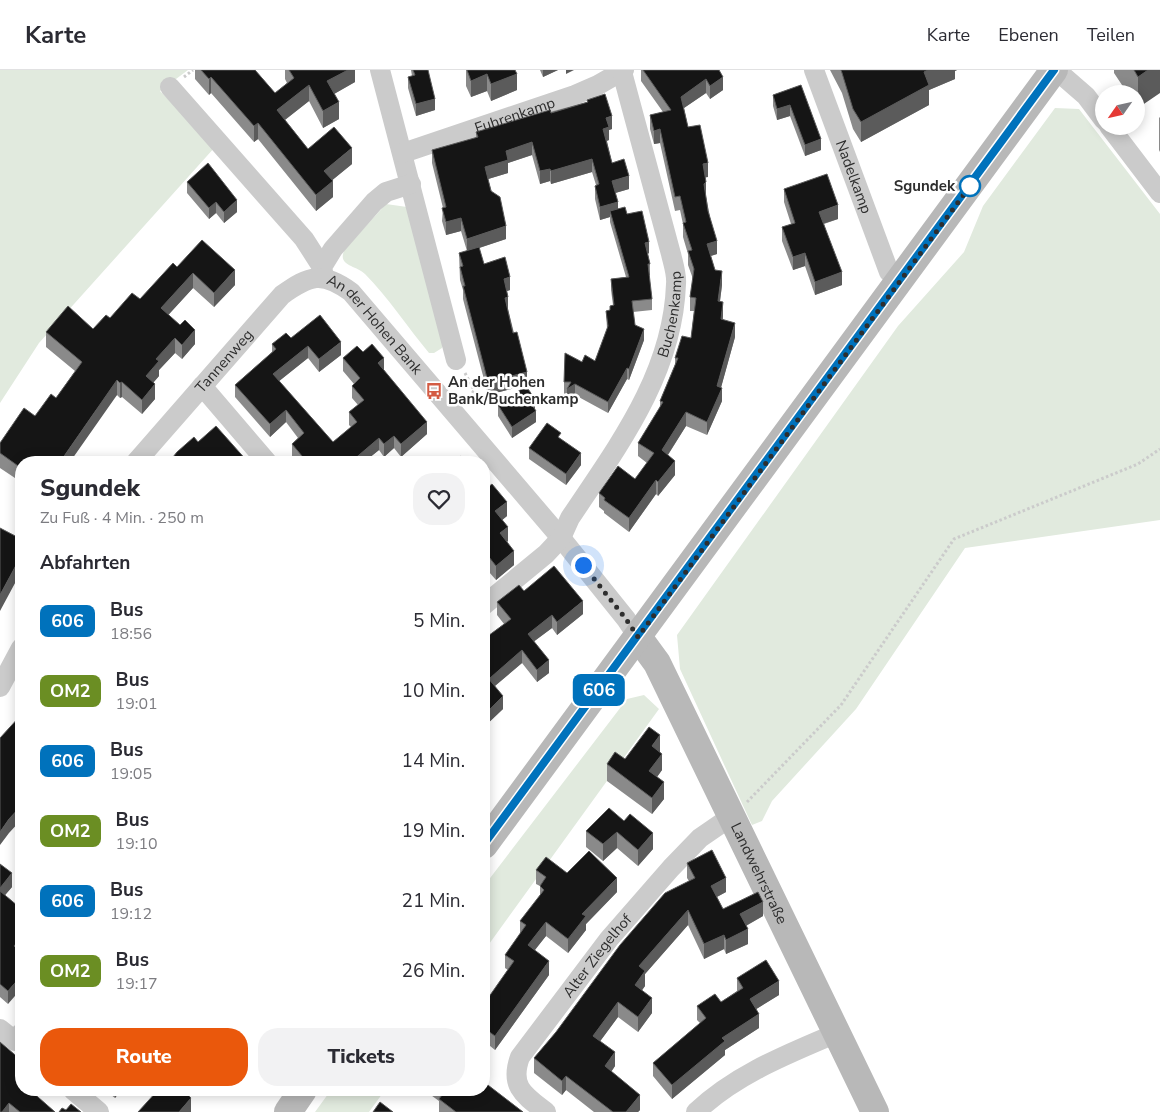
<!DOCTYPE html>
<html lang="de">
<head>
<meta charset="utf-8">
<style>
  :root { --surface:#fff; --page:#f2f2f3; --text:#2b2b33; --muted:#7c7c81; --line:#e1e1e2; --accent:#ea580c }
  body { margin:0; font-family:"Nunito Sans",sans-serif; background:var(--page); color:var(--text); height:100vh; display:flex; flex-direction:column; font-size:19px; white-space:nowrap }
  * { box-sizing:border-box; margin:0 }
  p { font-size:16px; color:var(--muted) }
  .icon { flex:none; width:28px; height:28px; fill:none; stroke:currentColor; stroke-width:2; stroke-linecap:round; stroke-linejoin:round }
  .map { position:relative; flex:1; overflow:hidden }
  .drawer { position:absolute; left:15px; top:386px; width:475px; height:640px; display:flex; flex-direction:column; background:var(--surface); border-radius:20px; box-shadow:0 2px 12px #0003 }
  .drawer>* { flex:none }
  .badge { padding:0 10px; border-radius:8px; font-size:18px; line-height:32px }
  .needle { width:32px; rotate:236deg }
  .buttons { position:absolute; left:1095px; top:15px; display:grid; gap:10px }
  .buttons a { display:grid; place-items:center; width:50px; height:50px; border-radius:50%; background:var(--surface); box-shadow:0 2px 12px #0003; font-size:25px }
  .you { position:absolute; width:25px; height:25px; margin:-12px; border:4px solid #fff; border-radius:50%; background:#1a73e8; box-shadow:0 0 0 8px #1a73e833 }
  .map>.badge { position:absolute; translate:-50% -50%; box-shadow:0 0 0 2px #fff }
  h2 { padding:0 25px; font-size:19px; line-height:45px }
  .round { display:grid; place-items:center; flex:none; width:52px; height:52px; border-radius:20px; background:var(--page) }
  .head { display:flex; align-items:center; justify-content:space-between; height:85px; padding:0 25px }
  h1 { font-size:24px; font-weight:800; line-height:38px }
  .action { display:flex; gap:10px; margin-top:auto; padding:10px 25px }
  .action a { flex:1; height:58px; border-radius:20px; background:var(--accent); color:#fff; font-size:20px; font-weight:800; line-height:58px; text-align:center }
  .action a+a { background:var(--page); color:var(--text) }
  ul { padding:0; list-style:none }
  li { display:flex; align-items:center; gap:15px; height:70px; padding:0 25px }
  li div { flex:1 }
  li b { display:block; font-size:19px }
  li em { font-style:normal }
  li .badge { min-width:55px; font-weight:700; text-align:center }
  header { display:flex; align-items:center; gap:30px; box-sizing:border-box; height:70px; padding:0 25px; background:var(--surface); border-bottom:1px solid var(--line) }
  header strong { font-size:24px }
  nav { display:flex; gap:28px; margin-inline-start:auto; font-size:18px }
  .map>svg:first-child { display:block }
  .green { fill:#e1eade }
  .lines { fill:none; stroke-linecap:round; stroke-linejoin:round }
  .path { stroke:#cbcbcb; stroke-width:3; stroke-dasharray:2.5 2.5; stroke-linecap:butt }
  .street { stroke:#cbcbcb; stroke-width:20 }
  .secondary { stroke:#b8b8b8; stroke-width:28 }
  .wall { fill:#8a8a8a }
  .shaded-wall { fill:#5b5b5b }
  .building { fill:#151515; stroke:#5b5b5b }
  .line-casing { stroke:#fff; stroke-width:11 }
  .line { stroke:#0072bc; stroke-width:8 }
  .walk { stroke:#2e2e2e; stroke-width:5; stroke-dasharray:0 9 }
  .stop-dot { fill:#fff; stroke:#0072bc; stroke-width:2.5 }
  .labels { text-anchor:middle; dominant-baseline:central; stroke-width:5; stroke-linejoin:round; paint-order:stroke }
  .street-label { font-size:15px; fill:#2e2e2e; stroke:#fff }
  .stop-label { font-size:15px; font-weight:bold; fill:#2e2e2e; stroke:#fff; text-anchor:end }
  .poi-label { font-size:15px; font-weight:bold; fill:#2e2e2e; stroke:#fff; text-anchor:start }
</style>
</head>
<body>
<header>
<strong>Karte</strong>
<nav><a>Karte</a><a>Ebenen</a><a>Teilen</a></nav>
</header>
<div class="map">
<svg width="1160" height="1042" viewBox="0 0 1160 1042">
  <rect width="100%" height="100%" fill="#fff"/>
  <path class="green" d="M0 0H188L160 21 215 77 39 273 0 333Z
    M1055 38 1079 39 1160 144V450L965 478 856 639 772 731 762 751 752 755 680 599 677 565 898 256 964 182 983 136Z
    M386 134 407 137 443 270 442 278 434 283H429C409 259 387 226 365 204 356 195 336 196 345 179Z
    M644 625 659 639 484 881V816L627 629Z
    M331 1020H385L369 1042H315Z"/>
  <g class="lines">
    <path class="path" d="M184 7 193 0
      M465 303 474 320 467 333
      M747 732 841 635 954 469 1138 394 1160 379"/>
    <g class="street">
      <path d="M380 0 456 290"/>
      <path id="s1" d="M814 0 889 202 900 210"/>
      <path d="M1056 0 1086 26 1104 50"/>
      <path d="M170 17 304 169 322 197"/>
      <path d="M1109 56 1160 123"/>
      <path id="s2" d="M403 83 575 25 598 15 624 0"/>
      <path d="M324 207 322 197 333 179 374 132 386 122 411 114"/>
      <path d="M202 316 267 392"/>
      <path id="s3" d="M136 392 282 225C310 205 322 201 351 222L561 468 626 549 638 567"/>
      <path id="s4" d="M484 535 546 484 561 468 570 448C618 376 673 304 676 214 677 204 673 193 671 184L622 2"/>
      <path d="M0 617 21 578"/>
      <path d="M0 959 15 971 21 963"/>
      <path d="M73 1020 99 1042"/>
      <path id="s5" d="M546 1042C525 1026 509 1017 520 987L609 869 671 798 700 768 732 746"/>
      <path d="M696 1042C736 1004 788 984 837 963"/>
    </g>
    <g class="secondary">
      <path id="s6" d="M638 567 657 593 875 1042"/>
      <path d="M484 775 1054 0"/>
      <path d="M288 1042 303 1020"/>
    </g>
  </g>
  <path class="wall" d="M195 0H255L275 23 287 13 285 9V0H355V12L334 24 339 49 323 58 309 31 285 50 308 79 352 94 332 110 333 127 316 141 258 69 254 72 211 23 209 25 195 9Z
    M411 0H428L435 40 416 46 408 18V7L412 6Z
    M466 0H515L517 20 491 31 487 21 471 27 466 16Z
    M540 0H558L543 7Z
    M641 0H719L723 20 710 29 706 23 684 38 688 57 708 107H705L706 126 717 184 711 186 715 200 722 215 720 232 723 246V250L735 267 721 317 722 331 707 365 686 356 668 385 675 405 658 426 656 424 629 462 604 443V441L599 437V423L635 409 647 393 638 386V373L660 338V331L675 295V288L691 268 694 241H690V227L693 209 688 195V184L683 167V154L680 140 675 141 660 73 654 74 650 59V45L663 42 641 11Z
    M830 0H957L955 1V9L929 20V35L861 72 853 59 842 23Z
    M1114 0H1160L1138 38 1136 35V24H1128L1114 3Z
    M801 15 821 80 805 86 790 46 777 50 773 36V25Z
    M587 30 612 59 609 60V70L607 71 612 93 629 119 615 123 618 139 627 144 649 183 648 184 650 194V205H649L652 229V240L633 242 635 255 644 270 629 310 627 309 608 343 575 325 567 330V323L564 324V312L582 292 595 291 607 259 606 241 610 240V236L613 235 611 220V209L626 207 610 152V147L600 150 595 129V116L596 115 592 102 551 114 550 111 540 114 532 85 508 93V103L488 109 506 169 479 178 484 194 510 220 507 221 508 239 527 315 488 325 463 229V220L460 210 459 183 467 181 461 161 446 165 442 151 443 138 432 93V80L476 68V62L587 32Z
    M1160 47V82L1159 80V48Z
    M187 112 237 142 224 153 216 143 209 149 187 123Z
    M784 119 838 149 824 154 842 215 815 225 805 196 793 200 782 171V157L791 154 784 132Z
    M177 197 235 215 214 237 193 218 168 245 195 274 182 289 175 283 159 300V306L153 313 155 329 142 344 122 327 120 328 117 325 21 392V412L0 398V373L35 346 56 328 75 301 46 277V262L93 259 140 229Z
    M291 268 341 285 319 302 308 288 279 311 333 372 351 357 349 355V342L358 335 352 328V316L354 314 343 301V288L363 282 384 300 427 364 401 387 394 378 384 387 379 380 364 392H297L292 386V374L298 368 286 352 270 367 235 327V315L272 282V274Z
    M498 335 535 338 536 352 512 368 498 346Z
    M529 378 581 395 566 415 529 389Z
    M484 415 507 446 502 450 508 471 507 472 514 495 496 510 489 502 484 506Z
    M524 521 583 544 557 565 552 558 534 571 549 603 537 612 522 593 495 616 503 639 484 657V565L488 566 504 554 497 545V532Z
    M660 682 662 700 657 707 664 729 652 744 607 711V694L625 689Z
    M624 751 653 779 638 796 617 778 603 791 586 777V761Z
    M687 793 726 822 717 827 723 839 763 846 746 856 748 874 726 884 724 879 704 889 688 855 645 904V916L642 920 652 943 638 962 618 947 600 971 615 996 611 1002 640 1040 638 1042H594L566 1020 562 1025 534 1003V988L689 811 687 808Z
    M0 794 12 817 5 825 19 837 8 934 0 927Z
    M536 800 567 803 617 822 586 854V860L568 883 546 866 534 880 549 905 495 980 484 971V929L486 931 508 900 505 898V885L520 864V851L540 826V816L536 814Z
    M737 908 779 925 756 939 759 958 725 980V985L672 1029 653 1006V993L700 953 697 950V936L721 932 737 921Z
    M485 1013 523 1042H439V1031L424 1020H484Z
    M21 1020H38L34 1024 55 1042H0Z
    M105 1020H121L115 1028Z"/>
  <path class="shaded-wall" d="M348 0H355V12L327 28V11Z
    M543 0H558L543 7Z
    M566 0H574L566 4Z
    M928 0H957L955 1V9L929 20V35L861 72V52L924 2Z
    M1148 0H1160V23L1138 38V7Z
    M487 4V21L471 27V11Z
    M517 4V20L491 31V14Z
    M211 7V23L209 25V9Z
    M723 7V20L710 29V16Z
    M706 9V23L681 40V27Z
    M309 15V31L277 56V40Z
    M435 29V40L416 46V34Z
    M339 32V49L323 58V41Z
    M790 35V46L777 50V39Z
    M612 46V59L609 60V70L603 72V59L606 48Z
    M258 53V69L254 72V56Z
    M660 59V73L654 74V61Z
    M821 69V80L805 86V75Z
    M532 72V85L508 93V103L485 110V97L506 81Z
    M352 78V94L324 117V101Z
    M592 89V102L551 114V101Z
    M708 93V107L703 108V94Z
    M550 99V111L540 114V101Z
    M629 106V119L612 124V111Z
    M333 111V127L316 141V125Z
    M706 112V125L704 114Z
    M237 130V142L224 153V142Z
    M216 132V143L209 149V138Z
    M618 132V145L610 141V147L600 150V137Z
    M838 135V149L819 155V142Z
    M461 148V161L446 165V152Z
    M506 156V169L467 182V169Z
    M717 171V184L707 187V174Z
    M649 172V183L645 185V173Z
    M805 183V196L793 200V187Z
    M235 200V215L214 237V223Z
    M722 201V215L718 245V231Z
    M842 202V215L815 225V212Z
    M193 203V218L161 253V238Z
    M510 207V220L504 222V209Z
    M508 227V240L505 228Z
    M723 232V246L721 263V249Z
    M735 253V267L719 325 722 318V331L707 365V352Z
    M644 259V270L629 310V299Z
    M195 260V274L182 289V275Z
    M175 268V283L159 300V306L146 321V306L156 289Z
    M341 272V285L319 302V289Z
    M308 276V288L273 316V304Z
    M384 288V301L378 293Z
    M627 298V309L608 343V332Z
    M527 302V315L488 325V312Z
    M117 310V325L70 392H60Z
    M122 312V327L120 328V313Z
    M155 314V329L142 344V330Z
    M575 314V325L567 330V319Z
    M535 329V340L530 332Z
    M286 340V352L270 367V354Z
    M536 341V352L512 368V357Z
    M686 342V356L662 394V380Z
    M427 352V364L401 387V374Z
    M394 366V378L384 387V374Z
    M379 368V380L364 392H352V391Z
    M581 383V395L566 415V404Z
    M675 391V405L658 426V412Z
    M656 410V424L629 462V448Z
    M507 432V446L495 456V441Z
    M508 457V471L500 477V463Z
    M514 481V495L496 510V496Z
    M21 486V502L0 541V525Z
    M489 487V502L484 506V492Z
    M583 531V544L557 565V552Z
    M552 545V558L528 576V564Z
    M522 580V593L490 620V608Z
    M549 590V603L537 612V600Z
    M503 626V639L484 657V645Z
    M660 665V682L652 693V676Z
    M662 684V700L649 718V701Z
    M664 712V729L652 744V728Z
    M21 736V750L9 763 0 775V762L9 749Z
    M617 762V778L603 791V774Z
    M653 763V779L638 796V780Z
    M12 803V817L0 831V818Z
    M617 808V822L586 854V860L568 883V869L582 844Z
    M726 808V822L711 830V816Z
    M763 832V846L740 859V844Z
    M688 840V855L645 904V916L635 930V915L639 896Z
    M546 852V866L528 889V875Z
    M748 859V874L726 884V870Z
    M724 865V879L704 889V874Z
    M21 868V882L14 876Z
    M549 891V905L495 980V966Z
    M21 906V919L8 934V921Z
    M779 911V925L750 943V929Z
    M652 928V943L638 962V947Z
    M618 932V947L593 981V966Z
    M759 944V958L725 980V985L672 1029V1015L722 968Z
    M615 982V996L605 1011V996Z
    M485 1004V1018L484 1020V1006Z
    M566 1006V1020L562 1025V1011Z
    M27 1020H38L27 1032Z
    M115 1020H121L115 1028Z
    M640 1025V1040L638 1042H626Z
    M191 1028V1042H179Z
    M9 1033V1042H2Z"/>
  <path class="building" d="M201 0H255L275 23 294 8 289 0H348L327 11 339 32 323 41 309 15 277 40 308 79 334 57 352 78 324 101 333 111 316 125 258 53 254 56 211 7 209 9Z
    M413 0H428L435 29 416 34 408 7 415 5Z
    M467 0H515L517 4 491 14 487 4 471 11Z
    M643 0H719L723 7 710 16 706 9 681 27 688 57 700 55 708 93 703 94 706 112 704 114 708 141 717 171 707 174 715 200 722 201 718 231 723 232 721 249 735 253 717 316 722 318 707 352 686 342 662 380 675 391 658 412 656 410 629 448 604 430 605 428 599 423 618 396 635 409 654 383 638 373 663 332 660 331 678 288H675L682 266 691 268 696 228 690 227 694 199 688 181 692 180 683 153 686 152 680 126 675 127 660 59 654 61 650 45 671 40Z
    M841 0H928L924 2 929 15 861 52 853 39 842 3Z
    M1134 0H1148L1138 7Z
    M801 15 821 69 805 75 790 35 777 39 773 25Z
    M605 24 612 46 606 48 609 57 603 59 612 93 624 89 629 106 612 111 618 132 600 137 595 116 599 114 592 89 551 101 550 99 540 101 532 72 506 81 508 90 485 97 491 121 500 127 506 156 467 169 461 148 446 152 442 138 446 137 432 80 478 67 476 62 550 40 551 43 588 32 587 30Z
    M208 93 237 130 224 142 216 132 209 138 187 112Z
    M827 104 838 135 819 142 842 202 815 212 805 183 793 187 782 157 795 153 784 119Z
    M625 137 627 144 642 141 649 172 645 173 650 194H648L652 229 632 231 635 255 644 259 629 299 627 298 608 332 575 314 567 319 571 312H564L565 283 582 292 585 285 595 291 608 256 606 241 610 240V236L614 235 611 209 629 207 610 141Z
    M202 170 235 200 214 223 193 203 161 238 180 255 185 250 195 260 182 275 175 268 156 289 159 291 146 306 155 314 142 330 122 312 120 313 117 310 60 392H21V398L0 383V373L24 338 35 346 51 324 56 328 82 292 46 262 68 236 93 259 106 245 110 248 132 223 140 229 173 193 177 197Z
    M479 177 484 194 505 187 510 207 504 209 508 227 505 228 513 263 517 262 527 302 488 312 463 216H465L460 197 463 196 459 183Z
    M320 245 341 272 319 289 308 276 273 304 333 372 357 352 349 342 364 330 352 316 360 308 343 288 357 276 363 282 372 274 384 288 378 293 427 352 401 374 394 366 384 374 379 368 352 391 353 392H307L292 374 304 363 286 340 270 354 235 315 276 279 272 274 286 263 291 268Z
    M526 316 535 329 530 332 536 341 512 357 498 335Z
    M547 353 561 363 558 367 581 383 566 404 529 378Z
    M216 356 248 392H169L177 382 194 367 198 372Z
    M461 386 466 392H454Z
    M492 414 507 432 495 441 508 457 500 463 514 481 496 496 489 487 484 492V415L487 418Z
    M0 458 21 469V486L0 525Z
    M554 496 583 531 557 552 552 545 528 564 549 590 537 600 522 580 490 608 484 600V565L486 563 488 566 511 549 497 532 519 515 524 521Z
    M488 608 503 626 484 645V611Z
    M21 645V736L9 749 0 762V668Z
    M649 657 660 665 652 676 662 684 649 701 664 712 652 728 607 694 615 682 625 689Z
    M609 738 624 751 630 744 653 763 638 780 617 762 603 774 586 761Z
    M712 780 726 808 711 816 723 839 758 822 763 832 740 844 748 859 726 870 724 865 704 874 688 840 639 896 645 901 635 915 652 928 638 947 618 932 593 966 615 982 605 996 640 1025 626 1042H613L566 1006 562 1011 534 988 556 962 620 875 665 823 695 808 687 793Z
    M589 781 617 808 582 844 586 846 568 869 546 852 528 875 549 891 495 966 484 958V929L486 931 514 891 505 885 526 855 520 851 544 820 540 816 546 807 536 800 546 787 567 803Z
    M0 794 12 803 0 818Z
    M0 821 19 837 21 838V868L14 876 21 882V906L8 921 0 914Z
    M766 890 779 911 750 929 759 944 722 968 725 971 672 1015 653 993 706 948 697 936 715 924 721 932 743 918 737 908Z
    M0 972 21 990V1020H30L55 1042H20L9 1033 2 1042H0Z
    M484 1012 523 1042H456L439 1029 445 1021 443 1020H484Z
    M158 1020H183L191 1028 179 1042H138Z
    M380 1032 393 1042H373Z
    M71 1034 81 1042H59L62 1038 66 1040Z"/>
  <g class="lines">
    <g class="line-casing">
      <path id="line" d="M484 774 1054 0"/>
    </g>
    <use href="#line" class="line"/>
    <path class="walk" d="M583 495 626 549 638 567 970 116"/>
  </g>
  <defs>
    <g id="bus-bare" transform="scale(1.35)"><path d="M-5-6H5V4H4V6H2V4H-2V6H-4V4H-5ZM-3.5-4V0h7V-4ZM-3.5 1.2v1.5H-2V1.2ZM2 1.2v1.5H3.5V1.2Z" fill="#d35b43" stroke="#fff" stroke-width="2.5" paint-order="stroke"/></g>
  </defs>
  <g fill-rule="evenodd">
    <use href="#bus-bare" x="434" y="321"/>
  </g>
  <circle class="stop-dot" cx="970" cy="116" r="10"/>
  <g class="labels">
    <g class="street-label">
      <text stroke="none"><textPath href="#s2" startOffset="118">Fuhrenkamp</textPath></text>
      <text stroke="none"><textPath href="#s1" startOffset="114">Nadelkamp</textPath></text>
      <text stroke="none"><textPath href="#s4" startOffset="354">Buchenkamp</textPath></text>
      <text stroke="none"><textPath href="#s3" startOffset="338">An der Hohen Bank</textPath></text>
      <text stroke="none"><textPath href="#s3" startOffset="134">Tannenweg</textPath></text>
      <text stroke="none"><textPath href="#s6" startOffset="266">Landwehrstraße</textPath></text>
      <text stroke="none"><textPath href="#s5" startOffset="195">Alter Ziegelhof</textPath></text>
    </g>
    <g class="stop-label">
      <text x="955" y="116">Sgundek</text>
    </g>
    <g class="poi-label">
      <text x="448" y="312">An der Hohen<tspan x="448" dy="17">Bank/Buchenkamp</tspan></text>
    </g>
  </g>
</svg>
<div class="buttons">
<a><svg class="needle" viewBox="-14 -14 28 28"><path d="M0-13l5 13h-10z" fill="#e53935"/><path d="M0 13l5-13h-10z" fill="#7c7c81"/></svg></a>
</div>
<div class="you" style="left:583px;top:495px"></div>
<b class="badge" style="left:599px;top:620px;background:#0072bc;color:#fff">606</b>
<section class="drawer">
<div class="head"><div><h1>Sgundek</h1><p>Zu Fuß · 4 Min. · 250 m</p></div><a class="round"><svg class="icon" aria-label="heart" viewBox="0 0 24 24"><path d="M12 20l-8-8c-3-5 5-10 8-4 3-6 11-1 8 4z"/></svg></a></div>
<h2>Abfahrten</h2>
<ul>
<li><span class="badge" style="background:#0072bc;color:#fff">606</span><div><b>Bus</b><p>18:56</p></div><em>5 Min.</em></li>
<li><span class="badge" style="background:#6b8e23;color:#fff">OM2</span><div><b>Bus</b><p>19:01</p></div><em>10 Min.</em></li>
<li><span class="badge" style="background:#0072bc;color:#fff">606</span><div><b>Bus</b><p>19:05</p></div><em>14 Min.</em></li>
<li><span class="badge" style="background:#6b8e23;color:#fff">OM2</span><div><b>Bus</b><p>19:10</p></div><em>19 Min.</em></li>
<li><span class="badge" style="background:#0072bc;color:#fff">606</span><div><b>Bus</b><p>19:12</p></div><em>21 Min.</em></li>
<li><span class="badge" style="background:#6b8e23;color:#fff">OM2</span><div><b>Bus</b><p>19:17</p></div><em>26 Min.</em></li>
</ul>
<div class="action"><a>Route</a><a>Tickets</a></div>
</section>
</div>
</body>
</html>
